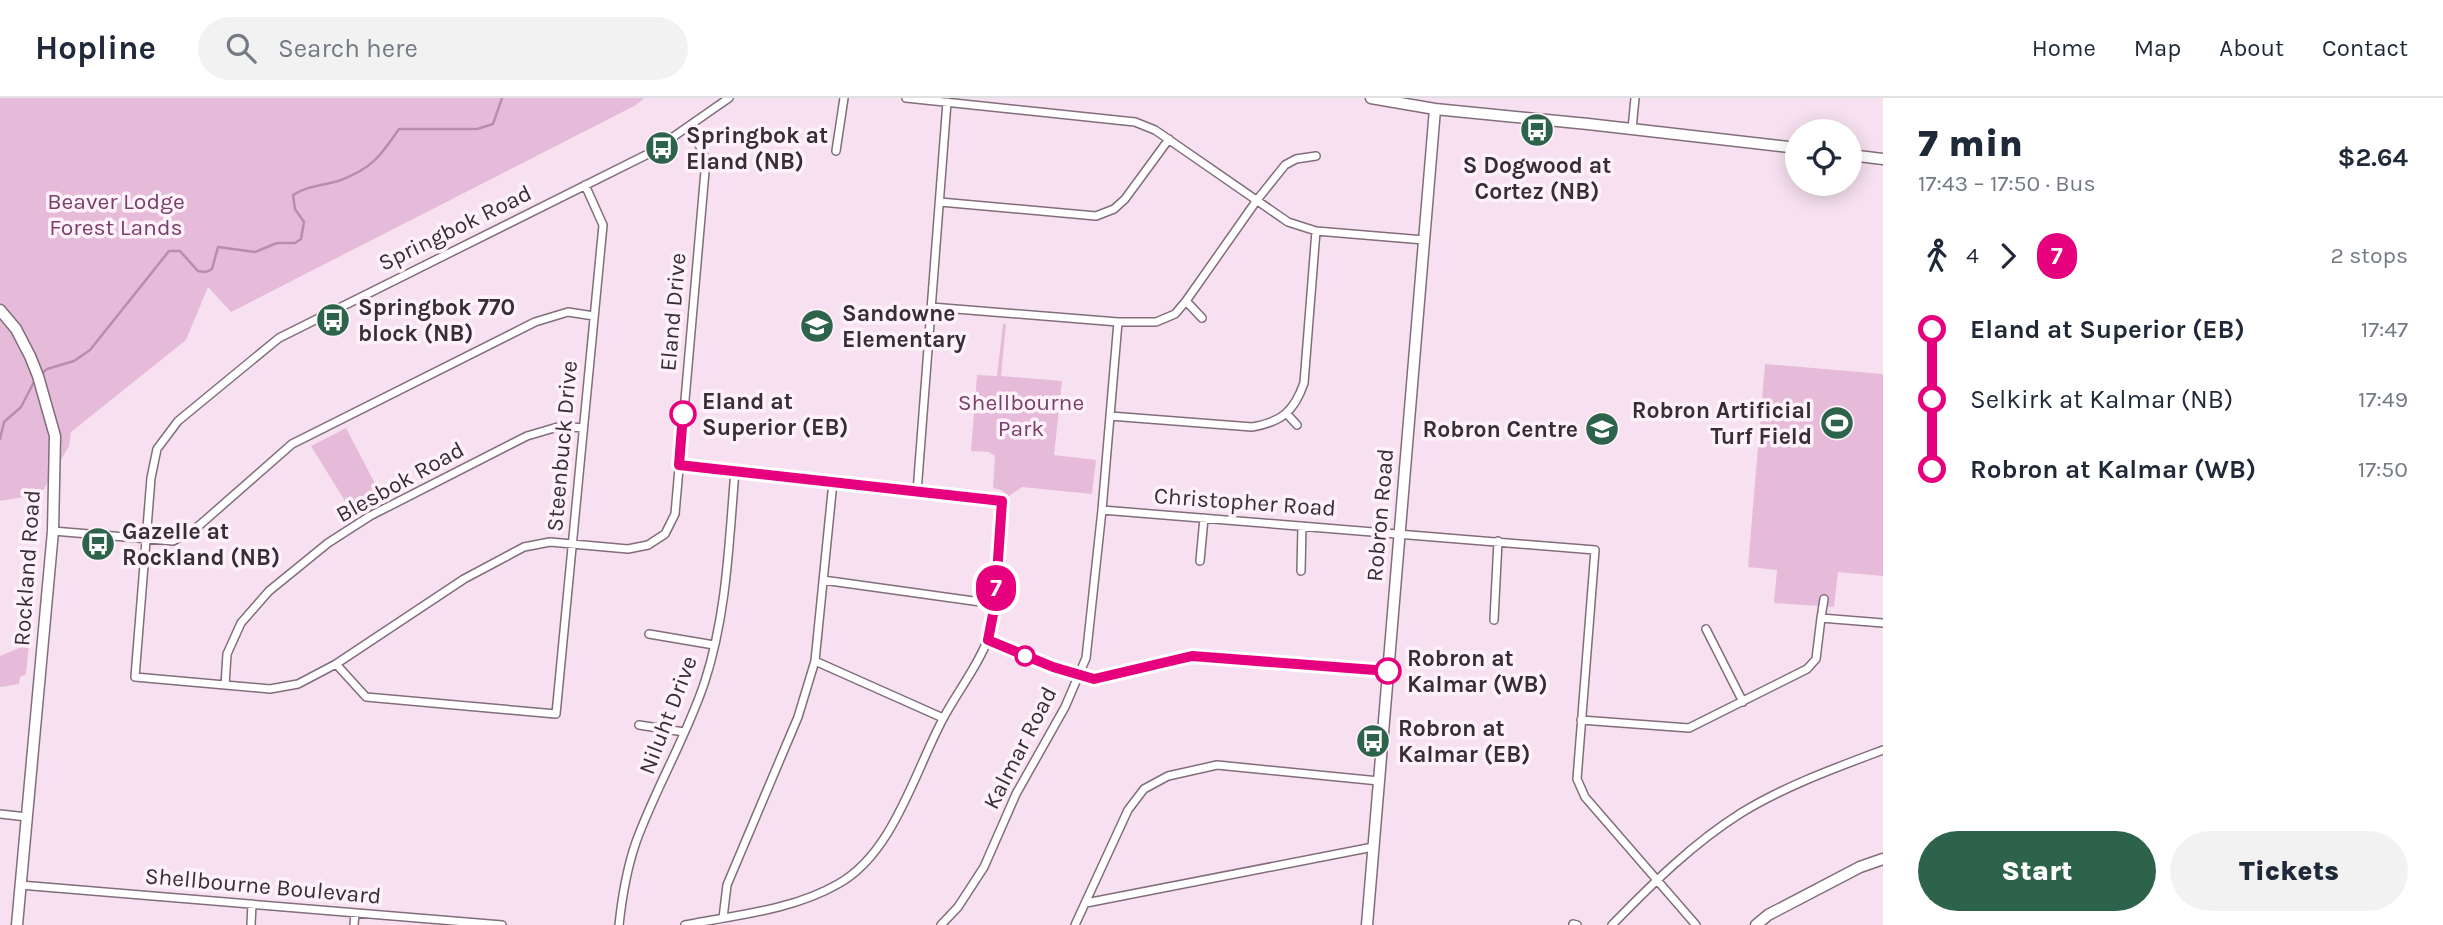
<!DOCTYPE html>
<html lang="en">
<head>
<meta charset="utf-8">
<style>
  :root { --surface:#fff; --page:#f2f2f3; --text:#1f2937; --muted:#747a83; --line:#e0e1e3; --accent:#2c634a }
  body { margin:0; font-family:Karla,sans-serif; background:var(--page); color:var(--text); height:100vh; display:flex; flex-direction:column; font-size:26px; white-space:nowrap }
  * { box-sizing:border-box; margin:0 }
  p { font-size:23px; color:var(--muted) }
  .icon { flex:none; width:38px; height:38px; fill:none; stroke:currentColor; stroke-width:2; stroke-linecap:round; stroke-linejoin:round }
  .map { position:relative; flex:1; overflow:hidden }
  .side { display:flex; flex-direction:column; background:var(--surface); width:560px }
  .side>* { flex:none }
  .badge { padding:0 14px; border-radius:23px; font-size:24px; line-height:46px }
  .controls { position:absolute; left:1785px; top:21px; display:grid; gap:14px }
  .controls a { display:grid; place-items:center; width:77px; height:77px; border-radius:50%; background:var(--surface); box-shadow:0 4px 18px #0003; font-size:35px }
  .map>.badge { position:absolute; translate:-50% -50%; box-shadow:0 0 0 4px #fff }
  .legs { display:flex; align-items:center; gap:10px; height:77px; padding:0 35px; font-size:23px }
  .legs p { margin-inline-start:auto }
  .head { display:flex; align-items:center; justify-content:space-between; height:119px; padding:0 35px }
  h1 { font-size:38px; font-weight:800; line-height:52px }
  .cta { display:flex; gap:14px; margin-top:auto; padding:14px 35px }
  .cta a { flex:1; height:80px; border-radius:42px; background:var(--accent); color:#fff; font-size:28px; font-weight:800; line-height:80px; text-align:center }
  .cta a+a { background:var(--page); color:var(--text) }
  ul { padding:0 35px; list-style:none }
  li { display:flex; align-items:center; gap:24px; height:70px; font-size:26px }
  li i { display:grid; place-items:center; width:10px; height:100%; margin:0 9px; background:currentColor }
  li i::after { content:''; width:18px; height:18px; margin:-9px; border:5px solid; border-radius:50%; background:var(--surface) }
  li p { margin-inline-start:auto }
  li:first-child i { background:linear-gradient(#0000 50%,currentColor 0) }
  li:last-child i { background:linear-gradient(currentColor 50%,#0000 0) }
  header { display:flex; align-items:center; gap:42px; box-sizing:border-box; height:98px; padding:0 35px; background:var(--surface); border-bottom:2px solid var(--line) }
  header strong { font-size:33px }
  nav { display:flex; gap:38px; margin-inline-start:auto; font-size:24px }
  .search { width:490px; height:63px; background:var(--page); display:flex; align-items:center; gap:18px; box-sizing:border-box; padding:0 24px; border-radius:38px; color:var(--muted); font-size:26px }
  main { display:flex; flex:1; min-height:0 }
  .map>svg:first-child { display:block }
  .green { fill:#e6bbd9 }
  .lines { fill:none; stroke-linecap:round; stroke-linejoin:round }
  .stream { stroke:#ba8cad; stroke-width:2.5 }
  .street-casing { stroke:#816d7b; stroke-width:10 }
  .secondary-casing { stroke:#816d7b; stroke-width:13 }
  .street { stroke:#fff; stroke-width:7 }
  .secondary { stroke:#fff; stroke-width:10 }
  .line-1-casing { stroke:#fff; stroke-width:16 }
  .line-1 { stroke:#e6007e; stroke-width:10 }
  .stop-1-dot { fill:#fff; stroke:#e6007e; stroke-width:3.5 }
  .labels { text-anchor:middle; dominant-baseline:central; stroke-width:7; stroke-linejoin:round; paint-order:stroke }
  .poi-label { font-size:23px; font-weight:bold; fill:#362e34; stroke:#fff1fa; text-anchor:start }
  .park-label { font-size:23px; fill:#793e6a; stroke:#fff1fa }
  .street-label { font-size:23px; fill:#362e34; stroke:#fff1fa }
  .stop-label { font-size:23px; font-weight:bold; fill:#362e34; stroke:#fff1fa; text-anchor:start }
</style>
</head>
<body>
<header>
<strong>Hopline</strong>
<div class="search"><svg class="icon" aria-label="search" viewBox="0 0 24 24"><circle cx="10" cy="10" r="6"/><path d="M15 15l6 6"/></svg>Search here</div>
<nav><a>Home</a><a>Map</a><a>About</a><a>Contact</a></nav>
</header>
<main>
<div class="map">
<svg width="1883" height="827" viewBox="0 0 1883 827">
  <rect width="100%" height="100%" fill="#f7e1f0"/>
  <path class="green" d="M0 0H644L636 7 231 214 208 189 186 242 71 334 69 348 41 396 0 403Z
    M1003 226H1006L1001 278 1062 283 1054 357 1096 362 1092 396 1022 389 1009 398 1001 392 993 390 995 358 989 354 971 353 977 277 997 278Z
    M1765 266 1883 276V478L1838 474 1834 509 1774 505 1777 472 1748 469Z
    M346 330 382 399 353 416 311 348Z
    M29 546 26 576 20 579 19 586 0 589V558Z"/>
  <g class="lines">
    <path class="stream" d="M41 276 47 271 74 263 90 252 169 153H180L198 173 206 174 212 171 218 149 255 154 277 145H295L301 141 304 124 295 111 293 97C308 87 324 88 341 82 373 70 381 57 399 31H477L493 26 502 0
      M0 341 4 324 21 309 36 280"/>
    <g class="street-casing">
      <path id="street" d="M906 0 1135 24 1155 32 1288 124 1316 133 1424 142
        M690 27 706 62 675 416 665 436 648 447 628 451 550 444 524 449 464 481 336 566 298 586 270 591 135 579 151 380 157 351 178 323 279 240 650 55 729 0
        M1632 31 1635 0
        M836 53 844 0
        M940 104 1096 118 1114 111 1125 101 1169 41
        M1186 203 1202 220
        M931 209 1118 224H1156L1175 216 1186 203 1257 102 1285 67 1296 61 1316 58
        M1287 316 1297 327
        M1110 318 1252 329C1281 324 1294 314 1304 285L1316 133
        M679 367 1002 403C999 446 1001 499 988 540 981 563 956 596 944 619 915 672 894 755 838 786 793 812 736 817 685 827
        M917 394 947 4
        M1102 412 1595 452 1577 681 1585 699 1696 827
        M53 433 173 443 194 432 292 346 535 224 568 214 594 218
        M1200 463 1204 420
        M1301 473 1302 428
        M823 482 995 506
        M1821 520 1824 501
        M1494 522 1498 443
        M1706 531 1743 604
        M649 536 714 547
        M988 542 1053 569 1094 581 1192 558 1388 573
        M815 563 943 620
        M336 566 366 599 556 616 603 127 585 87
        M225 587 227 556 241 525 269 493 328 445 370 418 527 338 561 328 583 330
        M1581 622 1689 630 1807 571 1816 561 1821 520 1883 525
        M639 627 684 634
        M0 716 27 719
        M20 787 502 827
        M1086 805 1373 749
        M723 820 727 787 798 619 815 563 833 384
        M1573 826 1577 827
        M251 827 252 806
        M354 827 355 815
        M619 827C622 799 627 770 636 744 656 689 687 638 705 583 727 515 729 443 735 373
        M941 827 958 809 984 769 1016 696 1065 609 1086 560 1102 412 1118 224
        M1075 827 1128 712 1144 691 1168 678 1217 667 1379 683
        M1612 827C1652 786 1692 746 1741 715 1785 688 1835 670 1883 652"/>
    </g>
    <g class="secondary-casing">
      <path id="secondary" d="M1371 0 1435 11 1588 26 1797 50
        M1850 57 1883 61
        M0 212 16 231 30 258 38 278 55 338 53 433 17 827
        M1367 827 1435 11
        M1756 827 1768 817 1860 769 1883 761"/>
    </g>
    <use href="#street" class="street"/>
    <use href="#secondary" class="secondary"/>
  </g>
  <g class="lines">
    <g class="line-1-casing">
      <path id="line-1" d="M683 316 679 367 1002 403 995 506 988 542 1053 569 1094 581 1192 558 1388 573"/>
    </g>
    <use href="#line-1" class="line-1"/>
  </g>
  <defs>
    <g id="bus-disc" transform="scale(1.75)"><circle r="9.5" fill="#2c634a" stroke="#fff1fa"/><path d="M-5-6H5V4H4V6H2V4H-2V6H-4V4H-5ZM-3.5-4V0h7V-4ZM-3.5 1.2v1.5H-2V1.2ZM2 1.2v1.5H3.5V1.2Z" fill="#fff"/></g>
    <g id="school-disc" transform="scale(1.75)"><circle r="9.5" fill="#2c634a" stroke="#fff1fa"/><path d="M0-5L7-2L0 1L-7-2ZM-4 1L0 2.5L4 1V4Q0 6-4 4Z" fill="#fff"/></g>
    <g id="stadium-disc" transform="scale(1.75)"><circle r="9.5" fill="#2c634a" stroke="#fff1fa"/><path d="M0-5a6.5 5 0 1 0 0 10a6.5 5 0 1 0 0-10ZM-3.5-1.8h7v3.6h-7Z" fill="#fff"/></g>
  </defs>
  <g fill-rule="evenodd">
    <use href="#bus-disc" x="1537" y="32"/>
    <use href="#bus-disc" x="662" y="50"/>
    <use href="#bus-disc" x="333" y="222"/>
    <use href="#school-disc" x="817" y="228"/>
    <use href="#stadium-disc" x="1837" y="325"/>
    <use href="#school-disc" x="1602" y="331"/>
    <use href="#bus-disc" x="98" y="446"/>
    <use href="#bus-disc" x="1373" y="643"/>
  </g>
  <g class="stop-1-dot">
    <circle cx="683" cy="316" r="12"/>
    <circle cx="1025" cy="558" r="9"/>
    <circle cx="1388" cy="573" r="12"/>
  </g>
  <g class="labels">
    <g class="poi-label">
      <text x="686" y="37">Springbok at<tspan x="686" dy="26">Eland (NB)</tspan></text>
      <text x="1537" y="67" text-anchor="middle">S Dogwood at<tspan x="1537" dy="26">Cortez (NB)</tspan></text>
      <text x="358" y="209">Springbok 770<tspan x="358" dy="26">block (NB)</tspan></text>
      <text x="842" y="215">Sandowne<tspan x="842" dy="26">Elementary</tspan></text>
      <text x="1812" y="312" text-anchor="end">Robron Artificial<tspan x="1812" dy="26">Turf Field</tspan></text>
      <text x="1578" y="331" text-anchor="end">Robron Centre</text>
      <text x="122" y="433">Gazelle at<tspan x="122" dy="26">Rockland (NB)</tspan></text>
      <text x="1398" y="630">Robron at<tspan x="1398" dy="26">Kalmar (EB)</tspan></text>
    </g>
    <g class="park-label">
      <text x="116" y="103">Beaver Lodge<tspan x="116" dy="26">Forest Lands</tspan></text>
      <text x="1021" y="304">Shellbourne<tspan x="1021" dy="26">Park</tspan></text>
    </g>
    <g class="street-label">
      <text transform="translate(455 130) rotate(-26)">Springbok Road</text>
      <text transform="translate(673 214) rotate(-85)">Eland Drive</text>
      <text transform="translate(562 348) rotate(-85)">Steenbuck Drive</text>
      <text transform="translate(400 384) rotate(-29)">Blesbok Road</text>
      <text transform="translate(1245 404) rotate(4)">Christopher Road</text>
      <text transform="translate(1380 417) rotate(-85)">Robron Road</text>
      <text transform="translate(27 470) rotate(-86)">Rockland Road</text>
      <text transform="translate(668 617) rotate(-69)">Niluht Drive</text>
      <text transform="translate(1020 650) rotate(-63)">Kalmar Road</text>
      <text transform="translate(263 788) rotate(5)">Shellbourne Boulevard</text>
    </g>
    <g class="stop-label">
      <text x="702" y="303">Eland at<tspan x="702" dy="26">Superior (EB)</tspan></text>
      <text x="1407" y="560">Robron at<tspan x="1407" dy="26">Kalmar (WB)</tspan></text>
    </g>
  </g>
</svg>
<div class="controls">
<a><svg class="icon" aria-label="locate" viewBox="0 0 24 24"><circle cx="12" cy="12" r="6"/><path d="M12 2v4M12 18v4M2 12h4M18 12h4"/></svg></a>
</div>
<b class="badge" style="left:996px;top:490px;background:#e6007e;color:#fff">7</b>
</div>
<section class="side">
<div class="head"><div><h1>7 min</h1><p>17:43 – 17:50 · Bus</p></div><b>$2.64</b></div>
<div class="legs"><svg class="icon" aria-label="walk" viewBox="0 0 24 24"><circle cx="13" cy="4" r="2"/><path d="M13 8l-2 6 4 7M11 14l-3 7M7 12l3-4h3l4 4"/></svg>4<svg class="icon" aria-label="forward" viewBox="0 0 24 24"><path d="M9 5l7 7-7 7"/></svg><b class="badge" style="background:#e6007e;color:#fff">7</b><p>2 stops</p></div>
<ul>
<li><i style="color:#e6007e"></i><b>Eland at Superior (EB)</b><p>17:47</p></li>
<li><i style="color:#e6007e"></i><span>Selkirk at Kalmar (NB)</span><p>17:49</p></li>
<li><i style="color:#e6007e"></i><b>Robron at Kalmar (WB)</b><p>17:50</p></li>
</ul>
<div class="cta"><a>Start</a><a>Tickets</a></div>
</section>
</main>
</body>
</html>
